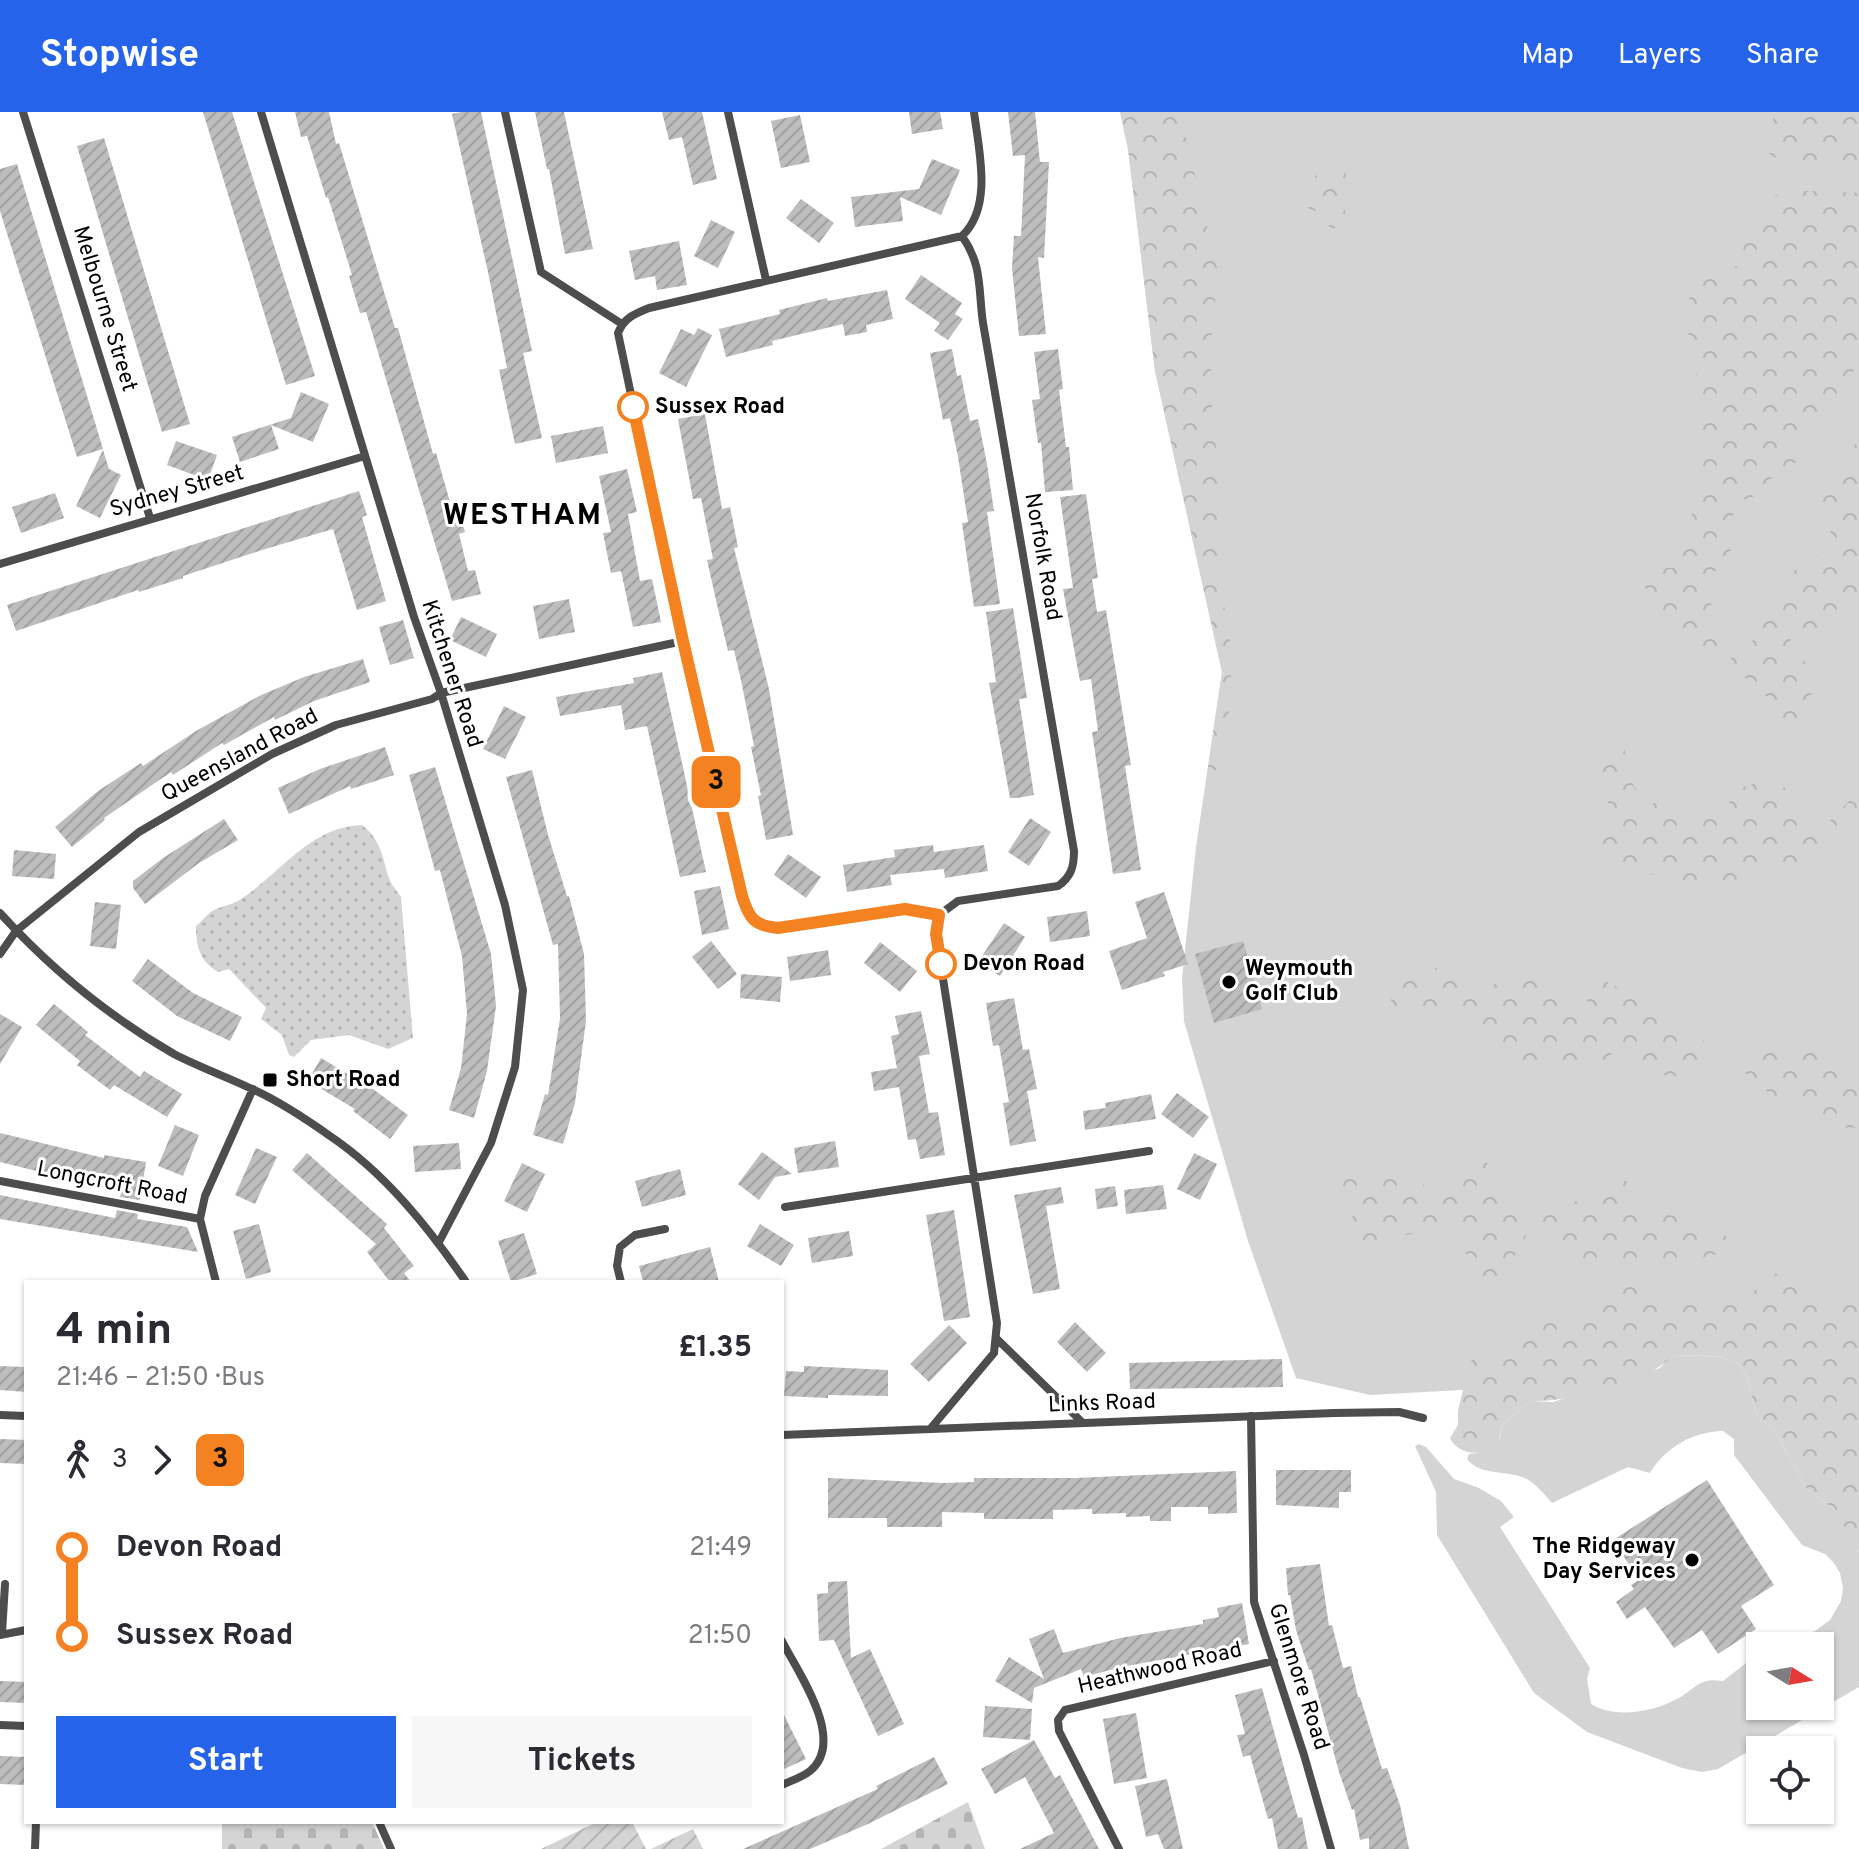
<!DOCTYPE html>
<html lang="en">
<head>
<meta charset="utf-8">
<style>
  :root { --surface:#fff; --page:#f7f7f7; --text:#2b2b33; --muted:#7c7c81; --accent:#2563eb }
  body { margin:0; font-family:Overpass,sans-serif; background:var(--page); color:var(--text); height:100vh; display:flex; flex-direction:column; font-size:30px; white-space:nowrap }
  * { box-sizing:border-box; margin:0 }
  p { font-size:26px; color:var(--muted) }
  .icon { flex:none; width:44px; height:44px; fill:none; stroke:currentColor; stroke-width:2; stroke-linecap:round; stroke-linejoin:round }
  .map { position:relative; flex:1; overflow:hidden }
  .panel { position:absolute; left:24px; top:1168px; width:760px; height:544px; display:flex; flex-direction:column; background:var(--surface); border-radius:0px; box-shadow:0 2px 6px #0004 }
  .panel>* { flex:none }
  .badge { padding:0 16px; border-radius:12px; font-size:28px; line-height:52px }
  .needle { width:52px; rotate:101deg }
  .controls { position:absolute; left:1746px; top:1520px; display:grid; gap:16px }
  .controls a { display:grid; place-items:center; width:88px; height:88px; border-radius:0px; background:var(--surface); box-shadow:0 2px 6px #0004; font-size:40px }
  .map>.badge { position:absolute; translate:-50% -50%; box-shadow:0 0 0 4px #fff }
  .legs { display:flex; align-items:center; gap:12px; height:88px; padding:0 32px; font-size:26px }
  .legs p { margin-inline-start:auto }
  .head { display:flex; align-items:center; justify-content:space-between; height:136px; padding:0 32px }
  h1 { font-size:44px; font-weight:700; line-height:60px }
  .button { display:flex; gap:16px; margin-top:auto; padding:16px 32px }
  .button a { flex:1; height:92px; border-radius:0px; background:var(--accent); color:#fff; font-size:32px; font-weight:700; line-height:92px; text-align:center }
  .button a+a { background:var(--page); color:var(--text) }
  ul { padding:0 32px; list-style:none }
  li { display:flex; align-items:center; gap:28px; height:88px; font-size:30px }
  li i { display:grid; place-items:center; width:12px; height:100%; margin:0 10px; background:currentColor }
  li i::after { content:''; width:20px; height:20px; margin:-10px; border:6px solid; border-radius:50%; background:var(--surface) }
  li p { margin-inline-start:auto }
  li:first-child i { background:linear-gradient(#0000 50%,currentColor 0) }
  li:last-child i { background:linear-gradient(currentColor 50%,#0000 0) }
  header { display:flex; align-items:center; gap:48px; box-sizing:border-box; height:112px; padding:0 40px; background:var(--accent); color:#fff }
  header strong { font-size:38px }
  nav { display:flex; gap:44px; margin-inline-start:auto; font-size:28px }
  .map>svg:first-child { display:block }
  .grass { fill:#d4d4d4 }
  .forest { fill:url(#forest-crowns) }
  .cemetery { fill:url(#cemetery-stones) }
  .park { fill:url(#park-dots) }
  .garden { fill:url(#garden-furrows) }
  .building { fill:url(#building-hatch) }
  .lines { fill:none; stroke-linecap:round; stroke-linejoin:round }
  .minor { stroke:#4d4d4d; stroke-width:8 }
  .line-1-casing { stroke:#fff; stroke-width:18 }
  .line-1 { stroke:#f58220; stroke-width:12 }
  .stop-1-dot { fill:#fff; stroke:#f58220; stroke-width:4 }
  .poi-dot { fill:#000; stroke:#fff; stroke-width:3 }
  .labels { text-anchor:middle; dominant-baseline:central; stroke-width:6; stroke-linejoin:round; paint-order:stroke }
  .street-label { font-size:22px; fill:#000; stroke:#fff }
  .stop-label { font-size:22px; font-weight:bold; fill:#000; stroke:#fff; text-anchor:start }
  .poi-label { font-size:22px; font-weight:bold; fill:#000; stroke:#fff; text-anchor:start }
  .district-label { font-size:30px; font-weight:bold; letter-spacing:2px; fill:#000; stroke:#fff }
</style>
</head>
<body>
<header>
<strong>Stopwise</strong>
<nav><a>Map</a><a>Layers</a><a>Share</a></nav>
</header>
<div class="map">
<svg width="1859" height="1737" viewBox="0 0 1859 1737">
  <defs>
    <pattern id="forest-crowns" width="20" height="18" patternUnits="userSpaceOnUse" patternTransform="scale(2)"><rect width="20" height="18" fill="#d4d4d4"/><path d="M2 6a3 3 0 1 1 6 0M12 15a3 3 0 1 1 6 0" fill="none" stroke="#b4b4b4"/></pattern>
    <pattern id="cemetery-stones" width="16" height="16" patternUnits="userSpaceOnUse" patternTransform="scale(2)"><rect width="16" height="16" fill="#d4d4d4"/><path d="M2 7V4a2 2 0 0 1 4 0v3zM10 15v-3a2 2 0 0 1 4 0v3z" fill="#b4b4b4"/></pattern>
    <pattern id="park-dots" width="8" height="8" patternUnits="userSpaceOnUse" patternTransform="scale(2)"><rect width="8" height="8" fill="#d4d4d4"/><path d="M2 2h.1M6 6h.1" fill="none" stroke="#b4b4b4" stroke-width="1.8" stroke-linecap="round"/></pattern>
    <pattern id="garden-furrows" width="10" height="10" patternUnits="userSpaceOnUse" patternTransform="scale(2)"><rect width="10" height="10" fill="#d4d4d4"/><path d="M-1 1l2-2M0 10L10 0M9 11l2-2" fill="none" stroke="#b4b4b4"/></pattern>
    <pattern id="building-hatch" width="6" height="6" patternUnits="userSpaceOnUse" patternTransform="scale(2)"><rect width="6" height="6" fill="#bdbdbd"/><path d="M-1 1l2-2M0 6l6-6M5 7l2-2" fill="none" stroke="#a1a1a1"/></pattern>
  </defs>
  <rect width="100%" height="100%" fill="#fff"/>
  <path class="grass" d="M1120 0H1859V1427L1735 1221 1517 1275 1370 1283 1296 1266 1248 1129 1184 909 1182 866 1196 735 1222 560 1155 259 1128 37Z
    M1688 1243 1720 1245 1738 1251 1747 1266 1757 1303 1776 1321 1807 1377 1834 1397 1853 1427 1859 1440V1575L1718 1657 1702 1660 1682 1656 1587 1620 1534 1581 1437 1423 1436 1380 1415 1334 1419 1332 1426 1335 1454 1367 1479 1376 1501 1389 1514 1405 1500 1415 1590 1556 1587 1567 1591 1592C1614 1607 1653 1600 1677 1587 1696 1577 1698 1565 1723 1569L1760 1540V1594H1820V1534H1772L1815 1519 1830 1508 1841 1489 1843 1476 1840 1461 1834 1451 1825 1442 1802 1433 1734 1343V1327L1723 1319C1692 1320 1666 1335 1650 1361L1628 1355 1552 1391C1544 1382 1534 1369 1522 1365 1504 1358 1480 1364 1467 1347L1469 1342 1477 1341 1500 1326 1501 1314 1531 1289 1553 1290 1660 1256 1670 1245Z"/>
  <path class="forest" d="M1120 0H1180L1218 160 1211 229V286L1220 375 1223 487 1232 541 1228 618 1220 656 1207 663 1222 560 1155 259 1128 37Z
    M1776 0H1859V53C1828 61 1795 60 1768 41L1769 18Z
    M1339 51 1346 56 1345 106 1341 115 1331 117 1318 100 1308 96C1304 83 1306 76 1313 64L1324 62Z
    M1783 78 1859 81V239L1849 276 1835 306 1802 327 1797 350 1773 361 1766 380 1740 389 1729 412 1731 444 1723 457 1707 461 1699 481 1713 494 1721 515 1728 526 1723 539 1712 542 1676 519 1640 469 1652 455 1672 456C1703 401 1703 319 1696 258 1694 241 1682 206 1687 191 1695 171 1720 158 1740 153 1747 118 1752 98 1783 78Z
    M1859 328V475L1847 503 1833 520 1806 515 1791 526 1788 535C1794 541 1803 546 1808 553 1822 572 1804 603 1790 617L1774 616 1766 584 1732 555 1730 547 1748 536 1798 453 1819 442 1831 432 1830 416C1804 389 1840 350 1859 328Z
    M1609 627 1622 632 1626 642 1622 655 1639 682 1636 695 1644 703 1656 688 1694 701 1715 704 1729 694 1730 672 1737 665 1745 675 1766 667 1788 677 1803 694 1801 710 1805 720 1820 719 1859 679V712L1813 744 1755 765 1719 770 1700 782H1680L1662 765 1594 744 1584 728 1586 716 1604 714 1612 703C1606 687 1599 651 1601 635Z
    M1443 854 1480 877 1527 862 1556 878 1574 904C1586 897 1589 891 1587 877 1599 863 1607 870 1621 877L1635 873 1653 883 1654 895 1662 910C1687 912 1692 910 1706 932 1696 967 1672 974 1643 951 1634 943 1631 936 1619 930 1612 946 1603 950 1586 954 1550 963 1508 953 1479 929 1470 921 1462 910 1454 901L1396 902C1389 890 1388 875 1394 862H1415Z
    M1793 929 1859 957V1016C1853 1015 1846 1016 1840 1015 1813 1009 1760 979 1743 959 1745 935 1774 930 1793 929Z
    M1486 1050 1497 1059 1499 1077 1518 1089 1526 1124C1513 1144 1505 1166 1491 1186L1450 1114 1363 1132 1338 1067 1397 1057 1412 1058 1423 1071 1430 1088 1439 1085 1459 1066Z
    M1621 1065 1632 1074 1631 1086 1634 1096C1669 1101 1704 1111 1735 1129L1729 1139C1717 1142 1705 1145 1692 1148 1645 1158 1594 1150 1548 1138L1539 1115 1545 1098 1590 1085 1605 1086 1612 1070Z
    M1782 1159 1795 1163 1801 1183C1826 1194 1840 1171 1859 1198V1440L1834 1397 1807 1377 1776 1321 1757 1303 1747 1266 1738 1251 1720 1245 1688 1243 1671 1245C1644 1273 1569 1290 1531 1289L1501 1314C1501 1315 1500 1325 1499 1327 1488 1346 1459 1345 1450 1326L1458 1313V1299L1465 1269V1257L1474 1245C1499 1247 1504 1231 1524 1221 1545 1211 1569 1204 1592 1201L1596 1198 1601 1178 1629 1169 1659 1185 1692 1181 1748 1183 1755 1178V1169Z"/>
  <path class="cemetery" d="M968 1690 985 1737H881Z
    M222 1710H372L384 1737H222Z"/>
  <path class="park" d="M362 713C380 727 382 742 388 763 390 771 396 778 401 785L413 926 388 937 349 923 311 928 294 945 289 943 282 923 261 907 266 896 229 857 218 860C200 849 196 835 196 814 202 809 208 801 214 798 222 794 231 793 238 789 280 763 308 715 362 713Z"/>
  <path class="garden" d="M597 1710H632L646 1737H541Z
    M693 1717 703 1737H651Z"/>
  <path class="building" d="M203 0H232L315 264 286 273Z
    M295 0H329L336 32 339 31 395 216H398L433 342 436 341 454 404 460 402 465 420 459 422 468 459 475 458 481 482 452 489 366 200 360 201 349 164 352 163 328 85 326 86 307 24 301 25Z
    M461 0H481L532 239 523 241 542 326 515 332 499 258 507 256 488 160 452 2Z
    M535 0H564L593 137 565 142 549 57H547Z
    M662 0H702L717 67 693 73 682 25 669 28Z
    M909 0H940L943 17 912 22Z
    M1008 0H1035L1040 50H1049L1044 146 1038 145 1046 222 1019 224 1012 156 1014 124H1021L1025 43 1013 44Z
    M800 3 810 50 781 56 771 9Z
    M104 26 190 312 162 320 77 34Z
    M932 47 960 58 941 103 900 85 903 109 855 115 851 85 919 77Z
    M17 52 103 337 77 345 0 99V57Z
    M801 87 834 111 819 131 786 106Z
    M711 108 735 120 718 156 694 144Z
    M679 129 687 173 657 178 655 164 635 168 629 139Z
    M921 163 962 191 955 202 963 207 948 228 934 219 940 211 905 187Z
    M887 178 893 207 866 213 867 220 845 224 843 212 772 229 773 233 726 245 719 217 780 202 779 198 827 186 828 189Z
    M698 216 712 223 686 275 659 261 681 217 694 223Z
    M952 237 957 264 961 263 970 309 978 307 987 352 994 399 987 400 1000 492 974 495 962 411 968 410 958 345 950 306 943 308 930 241Z
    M1058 237 1063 277 1059 278 1066 335H1069L1073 378 1045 380 1041 331H1038L1032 288 1040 287 1034 240Z
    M301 280 329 292 313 330 271 313 279 337 240 350 232 325 291 306Z
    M705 302 722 397 730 395 738 435 734 436 769 577 793 723 766 728 758 684 761 683 751 635 754 634 742 573 734 538 728 539 718 497 707 448 713 447 701 386 693 387 678 307Z
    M603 314 608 341 556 351 551 324Z
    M176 329 217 343 208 368 167 353Z
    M103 338 109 357 121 363 100 406 76 394Z
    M627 357 637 400 628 402 640 469 652 467 661 510 633 515 621 459 611 461 603 421 611 420 599 364Z
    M359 379 367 403 362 405 386 489 357 498 333 417 262 438 183 464V466L139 480 138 478 16 519 7 493Z
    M55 381 64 406 21 421 12 395Z
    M1086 382 1098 466 1092 467 1097 500 1106 498 1113 541 1131 653 1125 654 1141 758 1113 762 1092 620 1098 619 1091 567 1080 569 1063 477 1073 476 1060 385Z
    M569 487 575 520 539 527 533 494Z
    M1013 496 1027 586 1019 587 1034 683 1017 686H1010L989 571 996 570 986 500Z
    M461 505 497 522 486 545 450 528Z
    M403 508 414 546 390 553 379 515Z
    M363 547 370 570 314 589 275 608 274 605 224 633 222 631 173 663 171 660 104 706 105 708 72 735 55 715 98 679 141 651 143 654 196 619 259 584 304 565Z
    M662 560 706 760 680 765 647 614 625 618 621 593 560 604 556 585 634 571 633 566Z
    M504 594 526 605 505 647 483 637Z
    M385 635 394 663 351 677 350 674 289 702 278 676 320 657Z
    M435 655 491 842 496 894 487 959 474 1006 449 998 461 956 467 902 462 844 440 758 435 759 409 663Z
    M532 658 548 723 567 784H569L584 842 586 909 575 991 563 1032 533 1023 545 982 548 983 560 906 558 832 553 833 506 665Z
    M1030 706 1051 720 1029 754 1008 740Z
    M224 707 238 728 199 751 145 792 133 776V769L163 746Z
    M933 733 934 740 984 733 988 759 945 766 944 757 890 763 892 773 847 780 843 753 895 745 894 738Z
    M14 738 56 742 54 767 12 764Z
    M788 742 821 765 806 786 774 763Z
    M720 774 729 817 702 823 694 779Z
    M1164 780 1188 852 1163 860 1165 864 1122 878 1109 839 1147 826 1135 790Z
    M95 790 121 793 116 837 90 834Z
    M1087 799 1090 824 1050 830 1047 805Z
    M1004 811 1025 825 1000 864 978 850Z
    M711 829 737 862 718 877 692 845Z
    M1243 829 1262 897 1214 911 1195 842Z
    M880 830 917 859 900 880 864 851Z
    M828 838 831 863 790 869 787 845Z
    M148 847 193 881 242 905 230 929 177 904 132 869Z
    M741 862 782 865 780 890 740 886Z
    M1014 886 1023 938 1029 937 1037 977 1027 979 1036 1029 1010 1034 1003 991 1009 990 999 933 993 934 986 891Z
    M54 892 88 920 85 923 140 965 144 959 182 982 167 1005 114 973 110 978 77 953 80 949 36 913Z
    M921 899 930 942 919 944 929 1001 938 1000 945 1043 920 1047 916 1027 908 1028 899 975 874 979 871 960 897 956 891 924 899 922 895 904Z
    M0 902 22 915 0 952Z
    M321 946 373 977 408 1003 390 1027 353 999 355 997 308 969Z
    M1177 981 1209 1005 1193 1026 1161 1002Z
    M1151 982 1156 1007 1085 1018 1083 999 1106 996 1105 991Z
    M175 1013 199 1023 183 1064 158 1054Z
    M0 1021 104 1046V1043L146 1050 140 1088 120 1085 121 1080 0 1050Z
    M835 1029 839 1055 798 1061 794 1036Z
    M459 1031 461 1057 415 1060 413 1034Z
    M256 1036 277 1045 255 1092 235 1083Z
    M762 1040 792 1062 775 1065 759 1088 738 1072Z
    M307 1041 387 1112 384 1116 414 1154 404 1161 411 1170H390L367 1140 376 1132 292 1058Z
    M1194 1041 1217 1052 1200 1088 1177 1077Z
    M522 1051 545 1062 527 1100 504 1089Z
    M680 1057 686 1083 642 1095 635 1069Z
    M1163 1073 1167 1097 1126 1102 1124 1078Z
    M1115 1074 1118 1094 1097 1097 1095 1077Z
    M1061 1075 1064 1091 1046 1094 1060 1177 1033 1182 1014 1083Z
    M0 1083 115 1106 117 1098 138 1102 137 1107 187 1115 198 1140 0 1107Z
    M954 1098 970 1205 944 1209 926 1103Z
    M259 1112 271 1160 246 1167 233 1119Z
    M760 1112 794 1133 781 1154 747 1134Z
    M849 1119 853 1144 812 1151 808 1126Z
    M524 1121 537 1162 511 1170 498 1129Z
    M710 1135 719 1170H643L639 1154Z
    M1075 1210 1106 1241 1087 1260 1057 1230Z
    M949 1213 967 1231 929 1270 910 1252Z
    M1282 1247 1283 1275 1130 1277 1129 1251Z
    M0 1254 26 1255V1280L0 1278Z
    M804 1254 888 1258V1284L828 1283V1286L784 1284 786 1259 804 1260Z
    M0 1327 26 1328V1352L0 1351Z
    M1276 1358H1351V1380H1339V1396L1276 1393Z
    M1236 1359 1237 1401 1208 1402V1395H1171V1409H1150V1404L1126 1405V1401L1092 1402V1397L1053 1398V1407H984V1401L942 1400V1415H887V1406H828V1366L944 1371 974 1370V1366H1075Z
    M1707 1368 1774 1473 1741 1494 1756 1517 1718 1542 1702 1518 1674 1536 1645 1495 1627 1507 1616 1490 1634 1477 1631 1473 1639 1468 1613 1428Z
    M1320 1452 1329 1514 1332 1513 1343 1556 1351 1554 1358 1585H1360L1382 1657 1387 1656 1400 1693 1409 1737H1369V1726L1360 1728 1354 1697 1352 1698 1339 1660 1311 1557 1309 1558 1296 1518 1290 1483H1288L1286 1456Z
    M847 1469 851 1546 870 1537 904 1612 878 1624 834 1528 819 1529 817 1482 828 1481V1470Z
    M1242 1491 1249 1532 1121 1555 1084 1565 1081 1557 1034 1576 1032 1591 995 1569 1009 1545 1044 1567 1029 1527 1054 1517 1063 1541 1120 1526 1203 1512V1508L1219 1505 1217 1496Z
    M0 1569 26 1570V1591L0 1590Z
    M1262 1576 1298 1706 1302 1705 1308 1737H1278L1272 1706 1268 1707 1250 1643 1243 1645 1237 1623 1245 1622 1235 1583Z
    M985 1594 1032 1597 1030 1628 983 1625Z
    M782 1599 806 1647 782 1658Z
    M1136 1601 1147 1666 1114 1672 1103 1607Z
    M1034 1628 1055 1666 1060 1663 1099 1737H1020L1054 1721 1025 1665 995 1682 981 1657Z
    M0 1644 26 1645V1673L0 1672Z
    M934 1645 948 1672 868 1712 810 1737H743L878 1677 876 1674Z
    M1167 1667 1183 1737H1164L1158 1722 1146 1725 1135 1674Z"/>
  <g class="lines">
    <path class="minor" d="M23 0 150 406
      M261 0 414 505 441 581 505 793 523 878 515 955 491 1031 439 1130
      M505 0 541 160 622 212
      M728 0 766 168
      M962 124C993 95 979 39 974 0
      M0 452 365 344
      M0 801C50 856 110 905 174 942 199 955 227 965 252 977 279 989 306 1007 330 1024 385 1061 429 1116 466 1170
      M939 803 905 797 778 816C754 814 749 806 742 784L683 529 618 221C624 206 634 202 649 196L962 124
      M939 803 958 789 1058 774C1071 765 1074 755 1074 739L983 211C978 177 983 154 962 124
      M0 842 16 819 139 720 272 642 336 613 432 587 441 581 683 529
      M0 1069 200 1107 216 1170
      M785 1095 1149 1039
      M200 1107 205 1084 253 977
      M621 1170 617 1154 620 1135 635 1123 665 1117
      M996 1226 1083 1311
      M0 1303 26 1304
      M1251 1304 1254 1490 1304 1643 1331 1737
      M931 1316 994 1241 997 1211 936 822 939 803
      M782 1323 1334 1301 1399 1300 1423 1306
      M2 1521 5 1472
      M0 1523 26 1518
      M782 1529C798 1561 847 1628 810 1659 803 1665 790 1669 782 1673
      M0 1613 26 1614
      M379 1710 391 1737
      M35 1737 36 1710
      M1119 1737 1059 1619 1058 1608 1065 1598 1274 1549"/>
  </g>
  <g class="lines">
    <g class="line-1-casing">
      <path id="line-1" d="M633 295 683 529 742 784C749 806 754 814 778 816L905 797 939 803 936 822 941 852"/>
    </g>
    <use href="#line-1" class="line-1"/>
  </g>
  <g class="stop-1-dot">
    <circle cx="633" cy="295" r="14"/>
    <circle cx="941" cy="852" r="14"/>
  </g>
  <g class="poi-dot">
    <circle cx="1229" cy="870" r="8"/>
    <rect x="262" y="960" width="16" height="16" rx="4"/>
    <circle cx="1692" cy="1448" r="8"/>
  </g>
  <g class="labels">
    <g class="street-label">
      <text transform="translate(104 197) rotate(73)">Melbourne Street</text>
      <text transform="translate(177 380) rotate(-16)">Sydney Street</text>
      <text transform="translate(1042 445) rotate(80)">Norfolk Road</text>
      <text transform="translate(451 562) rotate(72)">Kitchener Road</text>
      <text transform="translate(240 644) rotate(-28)">Queensland Road</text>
      <text transform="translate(112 1072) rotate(11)">Longcroft Road</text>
      <text transform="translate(1102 1292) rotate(-2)">Links Road</text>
      <text transform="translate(1160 1557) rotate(-13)">Heathwood Road</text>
      <text transform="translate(1298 1565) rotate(72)">Glenmore Road</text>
    </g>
    <g class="stop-label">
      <text x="655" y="295">Sussex Road</text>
      <text x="963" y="852">Devon Road</text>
    </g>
    <g class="poi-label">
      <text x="1245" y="857">Weymouth<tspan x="1245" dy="25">Golf Club</tspan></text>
      <text x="286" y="968">Short Road</text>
      <text x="1676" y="1435" text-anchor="end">The Ridgeway<tspan x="1676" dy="25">Day Services</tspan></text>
    </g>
    <g class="district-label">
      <text x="523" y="404">WESTHAM</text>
    </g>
  </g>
</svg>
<div class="controls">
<a><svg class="needle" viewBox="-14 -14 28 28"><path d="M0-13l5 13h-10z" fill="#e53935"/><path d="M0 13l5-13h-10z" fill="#7c7c81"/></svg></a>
<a><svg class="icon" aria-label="locate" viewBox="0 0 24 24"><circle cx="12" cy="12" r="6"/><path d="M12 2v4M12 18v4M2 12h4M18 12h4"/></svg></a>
</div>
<b class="badge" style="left:716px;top:670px;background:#f58220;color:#111">3</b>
<section class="panel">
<div class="head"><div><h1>4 min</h1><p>21:46 – 21:50 · Bus</p></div><b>£1.35</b></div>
<div class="legs"><svg class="icon" aria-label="walk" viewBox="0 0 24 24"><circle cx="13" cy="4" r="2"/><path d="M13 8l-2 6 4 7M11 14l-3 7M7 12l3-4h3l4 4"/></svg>3<svg class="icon" aria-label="forward" viewBox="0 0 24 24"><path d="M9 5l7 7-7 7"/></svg><b class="badge" style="background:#f58220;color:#111">3</b></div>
<ul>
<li><i style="color:#f58220"></i><b>Devon Road</b><p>21:49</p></li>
<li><i style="color:#f58220"></i><b>Sussex Road</b><p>21:50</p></li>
</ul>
<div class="button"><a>Start</a><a>Tickets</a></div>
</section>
</div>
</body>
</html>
